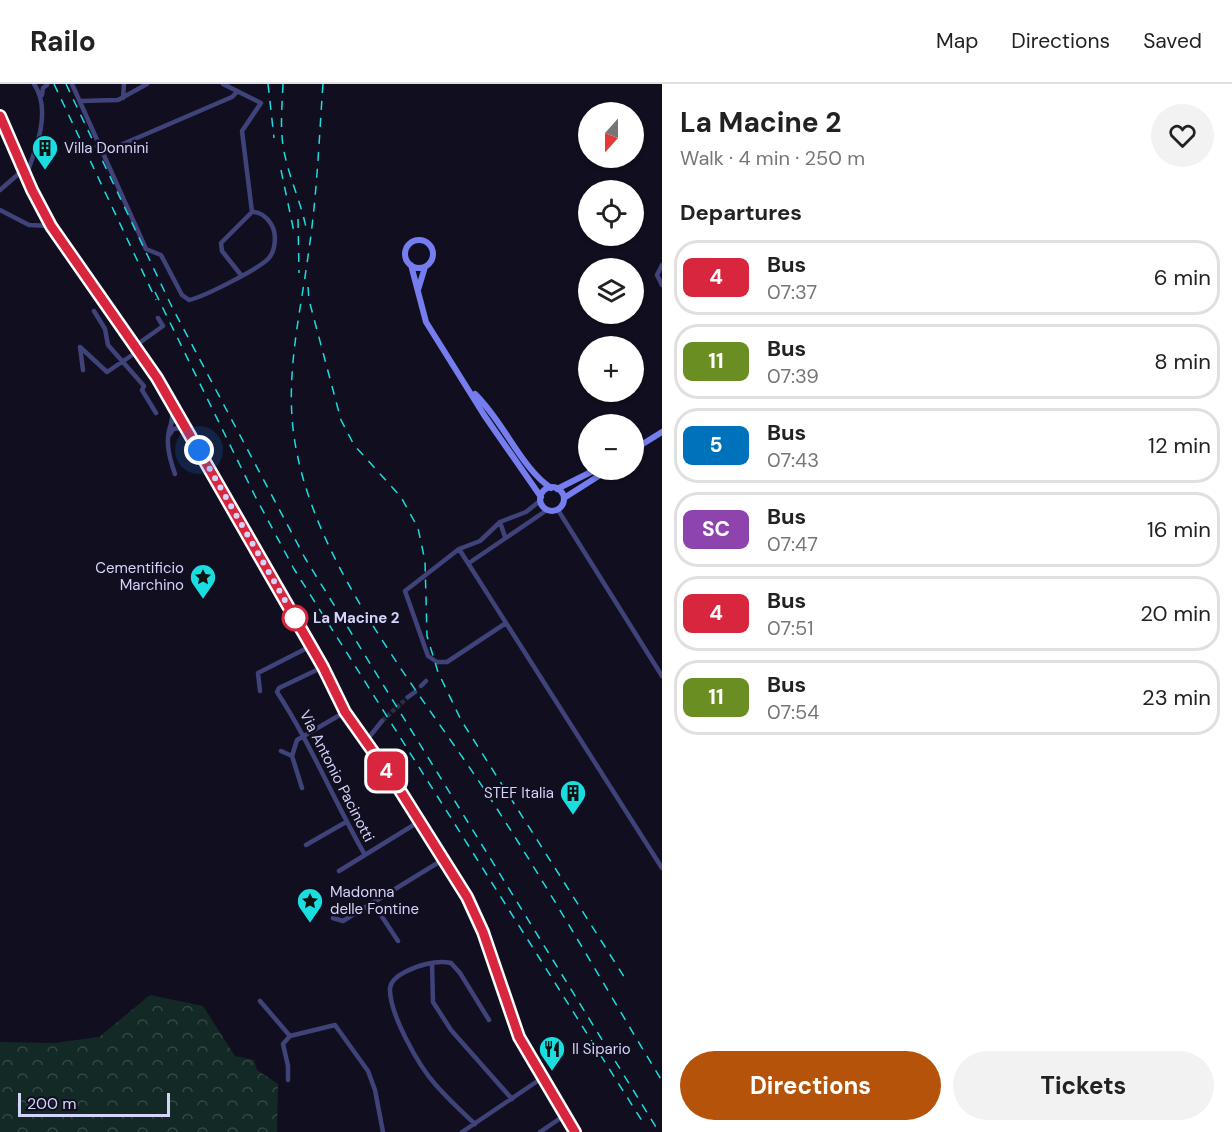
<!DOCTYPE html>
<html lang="en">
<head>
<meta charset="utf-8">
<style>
  :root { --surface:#fff; --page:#f2f2f2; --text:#222; --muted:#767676; --line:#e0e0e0; --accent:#b45309 }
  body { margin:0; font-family:"DM Sans",sans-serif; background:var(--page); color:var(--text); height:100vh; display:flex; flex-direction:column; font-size:22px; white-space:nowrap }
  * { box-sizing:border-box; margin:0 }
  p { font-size:20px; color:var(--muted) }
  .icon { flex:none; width:33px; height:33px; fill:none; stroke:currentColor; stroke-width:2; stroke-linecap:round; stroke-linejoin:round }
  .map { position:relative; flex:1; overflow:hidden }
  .sheet { display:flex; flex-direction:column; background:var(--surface); width:570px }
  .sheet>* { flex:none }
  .badge { padding:0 12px; border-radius:9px; font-size:21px; line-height:39px }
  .needle { width:39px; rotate:201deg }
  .tools { position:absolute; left:578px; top:18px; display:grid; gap:12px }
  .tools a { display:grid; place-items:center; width:66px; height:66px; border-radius:50%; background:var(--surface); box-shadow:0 2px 4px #0004; font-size:30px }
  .scale { position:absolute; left:18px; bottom:15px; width:152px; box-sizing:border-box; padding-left:6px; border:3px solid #d4d3fa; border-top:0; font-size:16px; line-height:21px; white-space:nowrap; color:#d4d3fa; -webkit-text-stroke:4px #110f1f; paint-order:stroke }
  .you { position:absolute; width:30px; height:30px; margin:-15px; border:4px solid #fff; border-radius:50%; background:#1a73e8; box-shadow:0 0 0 9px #1a73e833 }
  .map>.badge { position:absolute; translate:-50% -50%; box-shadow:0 0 0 3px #fff }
  h2 { padding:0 18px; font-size:22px; line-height:54px }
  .round { display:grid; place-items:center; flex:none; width:63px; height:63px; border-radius:32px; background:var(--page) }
  .summary { display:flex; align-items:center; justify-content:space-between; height:102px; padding:0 18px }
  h1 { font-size:28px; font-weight:700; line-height:45px }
  .primary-button { display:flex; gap:12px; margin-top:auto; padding:12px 18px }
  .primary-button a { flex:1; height:69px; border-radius:36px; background:var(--accent); color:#fff; font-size:24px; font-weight:700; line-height:69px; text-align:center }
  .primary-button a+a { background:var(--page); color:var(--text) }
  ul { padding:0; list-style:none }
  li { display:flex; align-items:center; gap:18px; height:75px; margin:0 12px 9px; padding:0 6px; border:3px solid var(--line); border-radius:24px }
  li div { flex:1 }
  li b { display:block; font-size:22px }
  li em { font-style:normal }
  li .badge { min-width:66px; font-weight:700; text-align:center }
  header { display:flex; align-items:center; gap:36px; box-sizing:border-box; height:84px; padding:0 30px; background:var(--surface); border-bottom:2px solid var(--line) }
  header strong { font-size:28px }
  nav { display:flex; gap:33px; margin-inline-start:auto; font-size:21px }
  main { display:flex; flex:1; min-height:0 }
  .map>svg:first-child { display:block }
  .forest { fill:url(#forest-crowns) }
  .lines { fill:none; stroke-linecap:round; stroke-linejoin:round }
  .street-tunnel { stroke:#2e2c40; stroke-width:4.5; stroke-dasharray:4.5 2; stroke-linecap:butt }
  .street { stroke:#404379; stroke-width:4.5 }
  .secondary { stroke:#757def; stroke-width:6 }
  .rail { stroke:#1adddf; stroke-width:1.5; stroke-dasharray:9 8; stroke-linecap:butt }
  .line-casing { stroke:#fff; stroke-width:14 }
  .line { stroke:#d7263d; stroke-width:9 }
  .walk { stroke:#d4d3fa; stroke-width:6; stroke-dasharray:0 10.8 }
  .stop-dot { fill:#fff; stroke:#d7263d; stroke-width:3 }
  .labels { text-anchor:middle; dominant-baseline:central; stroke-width:5; stroke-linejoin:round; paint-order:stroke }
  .poi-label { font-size:15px; fill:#d4d3fa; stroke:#110f1f; text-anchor:start }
  .stop-label { font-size:15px; font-weight:bold; fill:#d4d3fa; stroke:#110f1f; text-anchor:start }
  .street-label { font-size:15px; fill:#d4d3fa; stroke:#110f1f }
</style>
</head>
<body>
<header>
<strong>Railo</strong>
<nav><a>Map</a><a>Directions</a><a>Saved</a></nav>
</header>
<main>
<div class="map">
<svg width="662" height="1048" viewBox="0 0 662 1048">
  <defs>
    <pattern id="forest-crowns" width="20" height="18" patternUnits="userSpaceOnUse" patternTransform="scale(1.5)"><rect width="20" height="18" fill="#132926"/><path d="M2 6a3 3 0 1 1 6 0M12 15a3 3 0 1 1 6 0" fill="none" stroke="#344746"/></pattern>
  </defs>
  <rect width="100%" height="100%" fill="#110f1f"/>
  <path class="forest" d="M150 911 203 922 235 972 254 976 257 986 278 1000 277 1048H0V958L54 959 99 953Z"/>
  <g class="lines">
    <path class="street-tunnel" d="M382 637 408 613"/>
    <path class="street" d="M72 0 146 165 161 171 182 211 189 216C204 213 258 185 268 175 276 167 277 149 271 140 267 133 259 127 252 128L242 47 261 19 223 0
      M42 11 43 4 47 1
      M123 14 124 0
      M80 17 118 16 147 0
      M102 69 232 13 237 8
      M26 92C36 65 52 26 34 0
      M0 106 23 86
      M0 126 29 141 51 142
      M662 181 657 191 662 201
      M241 191 222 167 221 159 252 128
      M94 227 105 245 108 261 144 302 142 306 156 329
      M135 262 163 242 158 234
      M83 286 80 263 107 288 138 267
      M171 340 174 322
      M170 350 173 345 180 344 187 348
      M175 390C169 373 164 355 172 338L181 334
      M541 416 526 428 500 438 480 457 459 465 662 784
      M558 426 662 592
      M500 438 505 453
      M459 465 405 507 428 572 437 578H447L506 539
      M469 479 547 426
      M323 583 279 604 277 608C311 660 334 717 365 771
      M421 602 426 597
      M260 607 258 589 311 562
      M408 613 415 608
      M366 657 382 637
      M281 667 292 672 297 656 345 628
      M292 672 302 704
      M306 761 346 738
      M339 787 420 737
      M373 819 398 857
      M333 834 343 837 444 775
      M432 879 433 918 451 946 512 1015
      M260 917 290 952
      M288 996V982L283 960 290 952 335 941 368 987 375 1006 383 1048
      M475 1040C461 1027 448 1015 435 1000 419 982 389 930 390 904 391 897 399 891 405 888 418 881 436 876 451 879L460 889 489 936
      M462 1048 542 994
      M540 1048 565 1031"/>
    <path class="secondary" d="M0 32 32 106 51 142 157 294 323 583 345 628 396 700 467 813 483 848 518 953 575 1048
      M405 170a14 14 0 1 1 28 0a14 14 0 1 1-28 0Z
      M411 181 426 238 484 331 541 413
      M418 206 425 183
      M475 310C504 338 521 384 551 404
      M633 366 662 348
      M540 415a12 12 0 1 1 24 0a12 12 0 1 1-24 0Z
      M557 405 595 386
      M564 414 608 386"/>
    <path class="rail" d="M54 0 156 216
      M66 0 172 223 305 474 659 1048
      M268 0 274 54
      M283 0C282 25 279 51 286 76 292 101 303 124 307 149
      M323 0C319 55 317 111 309 165 301 227 285 289 294 352 312 480 420 607 490 714 550 806 605 903 662 997
      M281 86 294 148
      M298 135 299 189
      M308 203 309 216 341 336 354 361 401 413 418 444 425 477 427 552 438 588 461 636 628 899
      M155 208 255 412 294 485 644 1040"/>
  </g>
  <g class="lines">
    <g class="line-casing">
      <path id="line" d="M0 32 32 106 51 142 157 294 323 583 345 628 396 700 467 813 483 848 519 953 575 1048"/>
    </g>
    <use href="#line" class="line"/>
    <path class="walk" d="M199 366 295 534"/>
  </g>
  <defs>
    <g id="building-pin" transform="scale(1.35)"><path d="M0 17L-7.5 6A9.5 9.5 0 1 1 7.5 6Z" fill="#1adddf" stroke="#110f1f"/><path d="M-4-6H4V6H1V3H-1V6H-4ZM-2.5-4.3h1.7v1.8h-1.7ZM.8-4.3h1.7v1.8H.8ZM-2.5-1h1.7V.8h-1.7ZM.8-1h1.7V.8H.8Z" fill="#111"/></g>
    <g id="sight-pin" transform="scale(1.35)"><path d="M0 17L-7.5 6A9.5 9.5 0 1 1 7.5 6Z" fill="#1adddf" stroke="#110f1f"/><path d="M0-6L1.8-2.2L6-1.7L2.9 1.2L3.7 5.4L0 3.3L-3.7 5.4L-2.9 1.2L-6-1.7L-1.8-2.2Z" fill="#111"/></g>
    <g id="restaurant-pin" transform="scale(1.35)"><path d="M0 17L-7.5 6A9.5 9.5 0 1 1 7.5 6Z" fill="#1adddf" stroke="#110f1f"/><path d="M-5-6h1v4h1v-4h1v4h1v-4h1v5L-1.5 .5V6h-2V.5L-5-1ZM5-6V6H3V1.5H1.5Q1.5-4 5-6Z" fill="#111"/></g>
  </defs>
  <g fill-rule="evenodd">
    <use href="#building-pin" x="45" y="64"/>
    <use href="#sight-pin" x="203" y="493"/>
    <use href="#building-pin" x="573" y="709"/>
    <use href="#sight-pin" x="310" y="817"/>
    <use href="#restaurant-pin" x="552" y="965"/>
  </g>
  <circle class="stop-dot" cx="295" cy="534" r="12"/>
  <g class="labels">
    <g class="poi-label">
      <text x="64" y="64">Villa Donnini</text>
      <text x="184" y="484" text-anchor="end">Cementificio<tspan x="184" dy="17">Marchino</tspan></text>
      <text x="554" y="709" text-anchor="end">STEF Italia</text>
      <text x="330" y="808">Madonna<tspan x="330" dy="17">delle Fontine</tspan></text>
      <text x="572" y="965">Il Sipario</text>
    </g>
    <g class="stop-label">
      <text x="313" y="534">La Macine 2</text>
    </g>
    <g class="street-label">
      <text transform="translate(337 692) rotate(63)">Via Antonio Pacinotti</text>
    </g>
  </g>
</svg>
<div class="tools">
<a><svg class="needle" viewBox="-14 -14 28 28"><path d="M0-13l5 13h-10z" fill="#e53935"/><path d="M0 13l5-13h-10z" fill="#767676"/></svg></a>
<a><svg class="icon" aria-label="locate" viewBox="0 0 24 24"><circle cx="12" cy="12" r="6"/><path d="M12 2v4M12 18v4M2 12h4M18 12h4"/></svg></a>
<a><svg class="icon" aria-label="layers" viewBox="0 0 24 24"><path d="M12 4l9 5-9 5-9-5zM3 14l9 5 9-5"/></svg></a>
<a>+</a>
<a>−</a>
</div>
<div class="scale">200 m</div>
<div class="you" style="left:199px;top:366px"></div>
<b class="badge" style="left:386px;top:687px;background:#d7263d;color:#fff">4</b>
</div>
<section class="sheet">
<div class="summary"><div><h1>La Macine 2</h1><p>Walk · 4 min · 250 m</p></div><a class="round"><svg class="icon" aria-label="heart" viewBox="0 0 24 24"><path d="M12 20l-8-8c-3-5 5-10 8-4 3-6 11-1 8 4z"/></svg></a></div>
<h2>Departures</h2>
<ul>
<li><span class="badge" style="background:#d7263d;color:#fff">4</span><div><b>Bus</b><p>07:37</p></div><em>6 min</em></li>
<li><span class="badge" style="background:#6b8e23;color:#fff">11</span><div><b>Bus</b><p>07:39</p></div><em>8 min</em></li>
<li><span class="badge" style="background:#0072bc;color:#fff">5</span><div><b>Bus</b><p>07:43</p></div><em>12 min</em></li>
<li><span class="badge" style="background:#8e44ad;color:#fff">SC</span><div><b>Bus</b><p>07:47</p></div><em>16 min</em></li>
<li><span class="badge" style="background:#d7263d;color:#fff">4</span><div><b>Bus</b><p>07:51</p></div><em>20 min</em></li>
<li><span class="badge" style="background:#6b8e23;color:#fff">11</span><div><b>Bus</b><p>07:54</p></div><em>23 min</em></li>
</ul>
<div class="primary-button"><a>Directions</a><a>Tickets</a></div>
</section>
</main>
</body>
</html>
